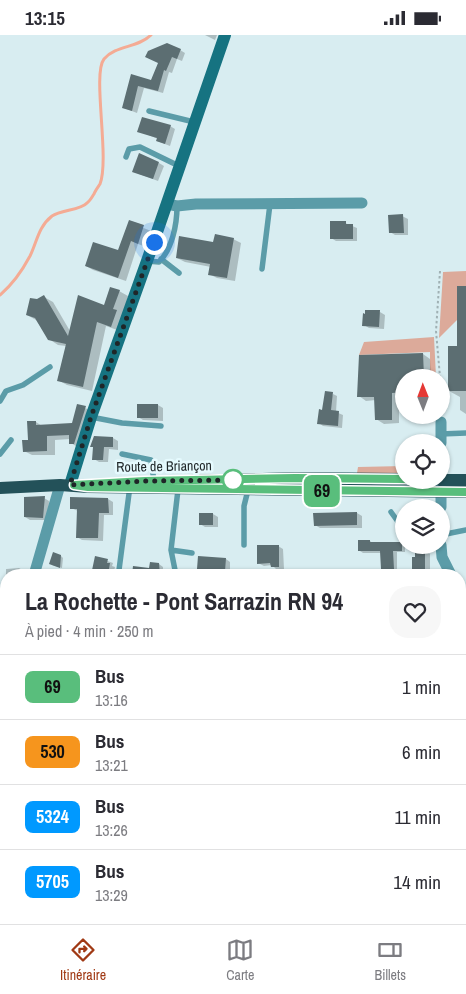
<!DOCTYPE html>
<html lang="fr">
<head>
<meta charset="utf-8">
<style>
  :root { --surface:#fff; --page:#f7f7f7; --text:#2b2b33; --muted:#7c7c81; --line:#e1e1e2; --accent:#a03914 }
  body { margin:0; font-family:"Archivo Narrow",sans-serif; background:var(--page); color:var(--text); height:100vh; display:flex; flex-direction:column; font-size:19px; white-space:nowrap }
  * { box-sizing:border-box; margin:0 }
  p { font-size:16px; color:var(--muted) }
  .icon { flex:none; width:28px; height:28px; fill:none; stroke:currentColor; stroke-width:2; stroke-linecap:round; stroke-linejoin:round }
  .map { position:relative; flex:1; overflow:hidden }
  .details { position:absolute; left:0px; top:534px; width:466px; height:356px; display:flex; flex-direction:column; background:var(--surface); border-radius:20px 20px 0 0; box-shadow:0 1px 4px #0004 }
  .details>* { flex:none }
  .badge { padding:0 10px; border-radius:8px; font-size:18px; line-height:32px }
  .needle { width:32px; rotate:359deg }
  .fabs { position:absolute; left:395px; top:334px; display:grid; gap:10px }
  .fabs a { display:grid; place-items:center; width:55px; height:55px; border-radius:50%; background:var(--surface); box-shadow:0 1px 4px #0004; font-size:25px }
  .you { position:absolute; width:25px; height:25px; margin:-12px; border:4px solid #fff; border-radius:50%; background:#1a73e8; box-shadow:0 0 0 8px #1a73e833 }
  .map>.badge { position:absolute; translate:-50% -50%; box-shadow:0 0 0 2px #fff }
  .round { display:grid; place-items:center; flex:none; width:52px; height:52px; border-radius:20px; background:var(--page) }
  .overview { display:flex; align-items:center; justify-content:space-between; height:85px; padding:0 25px }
  h1 { font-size:24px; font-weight:700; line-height:38px }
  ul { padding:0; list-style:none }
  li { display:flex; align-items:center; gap:15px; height:65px; padding:0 25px; border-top:1px solid var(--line) }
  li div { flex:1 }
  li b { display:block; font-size:19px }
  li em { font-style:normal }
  li .badge { min-width:55px; font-weight:700; text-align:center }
  .status { display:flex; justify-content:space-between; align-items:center; height:35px; padding:0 25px; background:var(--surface); direction:ltr }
  .status svg { height:14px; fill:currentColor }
  .tabs { display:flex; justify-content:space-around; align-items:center; height:70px; border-top:1px solid var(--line); background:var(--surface); font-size:14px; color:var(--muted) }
  .tabs a { display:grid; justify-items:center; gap:2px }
  .tabs .on { color:var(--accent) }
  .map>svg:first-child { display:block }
  .green { fill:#dcaa9a }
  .shadow { fill:#0003 }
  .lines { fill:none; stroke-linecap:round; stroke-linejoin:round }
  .stream { stroke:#f4ab94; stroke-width:3 }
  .building { fill:#5c6e72 }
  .path { stroke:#a0b1b4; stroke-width:2; stroke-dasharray:2.5 2.5; stroke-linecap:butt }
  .lane { stroke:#5b9ca8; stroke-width:5.5 }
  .street { stroke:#5b9ca8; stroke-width:11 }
  .secondary { stroke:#167381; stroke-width:12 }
  .primary { stroke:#235159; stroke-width:12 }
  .rail-casing { stroke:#434c4f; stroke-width:5 }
  .rail { stroke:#e5fafe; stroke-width:3; stroke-dasharray:9; stroke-linecap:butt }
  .line-casing { stroke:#fff; stroke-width:11 }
  .line { stroke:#59be7c; stroke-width:8 }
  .walk { stroke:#1f2628; stroke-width:5; stroke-dasharray:0 9 }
  .stop-dot { fill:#fff; stroke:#59be7c; stroke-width:2.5 }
  .labels { text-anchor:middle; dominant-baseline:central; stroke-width:5; stroke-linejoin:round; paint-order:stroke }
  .street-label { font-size:14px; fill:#1f2628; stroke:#e5fafe }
</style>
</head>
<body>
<div class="status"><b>13:15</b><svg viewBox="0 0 49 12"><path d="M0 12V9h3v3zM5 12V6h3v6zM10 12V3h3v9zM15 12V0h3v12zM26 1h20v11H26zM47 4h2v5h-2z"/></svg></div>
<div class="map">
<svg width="466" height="889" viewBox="0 0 466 889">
  <rect width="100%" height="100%" fill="#d8edf1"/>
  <path class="green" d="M466 236V251H457V285L439 303 443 237Z
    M434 302 436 342H430V317L359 320 364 307Z
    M404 431V438H357L358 432Z"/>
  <path class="shadow" d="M205 0H217L215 5Z
    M180 15 185 18 182 26 177 24 172 38 169 37 163 58 144 53 137 78 124 73 132 41 151 46 159 28Z
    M170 91 175 94 170 111 157 106 158 104 139 96Z
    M159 128 164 131 158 146 139 139Z
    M402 181 408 184V200H395L390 197Z
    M129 187 151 196 146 212 138 209 126 246 93 235 86 231 119 217Z
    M345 188 357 193V206H336L331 203Z
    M233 204 241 208 235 246 217 243 209 239 211 232 185 227 177 223 214 209Z
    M466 252V379L460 375V362L449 356 458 312Z
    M119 256 128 261 120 296 106 291 92 356 67 350 58 345 66 311 58 310 49 304 36 285 27 280 38 265 44 262 53 267 70 296 105 272Z
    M380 277 385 280 384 294 369 293 364 290Z
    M423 319 430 324 431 342H404V361H399V388L384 389 376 384V365L366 366 359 361Z
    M333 359 337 361 336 377 343 380 342 393 323 391 319 388Z
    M78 370 94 377 79 413 71 408 70 404 55 405V420H32L24 416 29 406 36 387 42 391 73 389Z
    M158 370 163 373V386L143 385 138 382Z
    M113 403 118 406V415L109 414 108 427H99L94 424V412Z
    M44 463 49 466 48 485H30L25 482Z
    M108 464 113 467V480H104L103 506 82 505 77 502 78 476 71 473Z
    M357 478 362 481V493H320L315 490Z
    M200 479H213L218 482V492H205L200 489Z
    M370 506 374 509H401L405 511V517H397V536H386L382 534V518H363L360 516Z
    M278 511 283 514 284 534 277 535 272 530 264 531 258 528Z
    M425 516 430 519V536L418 537 413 534Z
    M61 521 63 523 62 533 52 530Z
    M96 522 113 528 112 531 115 532 113 540H92Z
    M226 524 230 527V538L203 536 198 533Z
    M159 529 163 532V539L129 540 130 535 150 534Z
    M19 533 24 536V540H6V551V534Z
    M6 589V606H3L0 604V590Z
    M460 610 466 613V657L460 652Z
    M6 636V677L0 678V637Z"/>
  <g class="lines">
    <path class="stream" d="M0 260C13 249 22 236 30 221 37 207 38 192 52 181 61 175 81 175 87 168 90 166 92 162 94 159 95 156 98 152 100 149 110 123 92 39 104 24 116 10 138 13 151 0"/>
  </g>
  <path class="building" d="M167 8 181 14 177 24 172 22 166 36 164 35 158 56 138 51 132 76 122 73 131 39 151 45 158 28 145 22 148 16Z
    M142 82 171 90 165 109 156 106 157 103 137 97Z
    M139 118 159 127 153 144 132 137Z
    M403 179 404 198H389L388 180Z
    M129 185 144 190 138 209 131 206 118 243 85 231 93 207 118 215Z
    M330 186H346V189H353V204H330Z
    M215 199 234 203 227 243 208 240 210 229 176 223 179 201 213 207Z
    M457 251H466V356H448V311H457Z
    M110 252 120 255 113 274 117 275 111 292 97 287 83 352 57 346 66 309 48 305 35 283 26 280 30 263 37 264 44 260 68 301 78 260 104 270Z
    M365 275H380L379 292 362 291 363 278 365 279Z
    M423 318 424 342H404V357L392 358V385H375L374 362H357L359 320Z
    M325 356 333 357 331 375 339 376 338 391 317 389 319 374 322 375Z
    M77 369 86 371 74 409H69V400L47 401V416L23 417 22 405H28L27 386H36V390L72 388Z
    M137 369H158V383H137Z
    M94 401 113 402V412H104L103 425H92L93 412H90Z
    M45 461 43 483 24 482V462Z
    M70 462 108 463 109 478H99L98 503H76L77 474H70Z
    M357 477V490L314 491 313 478Z
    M199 478H213V490H199Z
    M358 505H370V507H402V516H393L394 534H381L380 516H358Z
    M257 510H279V532H271L270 528 257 529Z
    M425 514V534H412V522H415V515Z
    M53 517 61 520 60 533 49 529Z
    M95 521 108 524 107 528H110L108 540H91Z
    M198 521 226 523 225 536 197 534Z
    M150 527 159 528 160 540H132L133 531 149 533Z"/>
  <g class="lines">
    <path class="path" d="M440 236 436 296 440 342
      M422 884 425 889
      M454 889 466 886"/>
    <path class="lane" d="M149 76 194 87
      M126 122 129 114 140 112 179 131
      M161 224 179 238
      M147 226 159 227C172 214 177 190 177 171
      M262 234 270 169
      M0 366 6 356 23 350 50 332
      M91 382 122 388 161 391
      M441 399 466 398
      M0 419 11 405
      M122 419 151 425 155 453
      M391 477 404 495
      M441 500 466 495
      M244 510V471L248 455
      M171 515 192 518
      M119 535 130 451
      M176 540 171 515 179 446
      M0 610 6 611"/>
    <path class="street" d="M167 169 177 171 196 169 362 168
      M441 387V408
      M441 472V449
      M441 510 442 522 451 540
      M34 540 60 450
      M460 564 466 586
      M460 679 466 675"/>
    <path class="secondary" d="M70 450 91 382 147 226 225 0"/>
    <path class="primary" d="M441 445H466
      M189 446 295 443 404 444
      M0 453 60 450 88 452 466 457"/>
    <g class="rail-casing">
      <path id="rail" d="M460 866H466
        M0 873H6"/>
    </g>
    <use href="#rail" class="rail"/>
  </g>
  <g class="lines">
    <g class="line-casing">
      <path id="line" d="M404 444 295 443 145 446 74 450 88 452 466 457"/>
    </g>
    <use href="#line" class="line"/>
    <path class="walk" d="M154 207 91 382 70 450 145 446 233 445"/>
  </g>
  <circle class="stop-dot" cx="233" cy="445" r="10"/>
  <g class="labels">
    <g class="street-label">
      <text transform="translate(164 431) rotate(-1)">Route de Briançon</text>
    </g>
  </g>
</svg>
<div class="fabs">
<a><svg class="needle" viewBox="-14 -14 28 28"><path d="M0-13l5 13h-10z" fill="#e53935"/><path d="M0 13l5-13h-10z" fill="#7c7c81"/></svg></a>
<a><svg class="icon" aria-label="locate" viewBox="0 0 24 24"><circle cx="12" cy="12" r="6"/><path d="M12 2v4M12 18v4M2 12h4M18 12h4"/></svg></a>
<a><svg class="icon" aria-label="layers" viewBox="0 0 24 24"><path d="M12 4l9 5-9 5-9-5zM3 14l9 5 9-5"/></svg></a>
</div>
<div class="you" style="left:154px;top:207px"></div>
<b class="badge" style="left:322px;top:456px;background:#59be7c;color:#111">69</b>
<section class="details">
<div class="overview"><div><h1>La Rochette - Pont Sarrazin RN 94</h1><p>À pied · 4 min · 250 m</p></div><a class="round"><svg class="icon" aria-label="heart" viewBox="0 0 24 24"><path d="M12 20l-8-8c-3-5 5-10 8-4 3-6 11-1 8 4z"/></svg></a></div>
<ul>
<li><span class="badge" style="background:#59be7c;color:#111">69</span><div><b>Bus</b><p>13:16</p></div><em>1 min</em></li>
<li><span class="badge" style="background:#f6951d;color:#111">530</span><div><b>Bus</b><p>13:21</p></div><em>6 min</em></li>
<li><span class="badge" style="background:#09f;color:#fff">5324</span><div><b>Bus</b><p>13:26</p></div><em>11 min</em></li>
<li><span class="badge" style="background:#09f;color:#fff">5705</span><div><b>Bus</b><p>13:29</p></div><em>14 min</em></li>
</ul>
</section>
</div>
<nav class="tabs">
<a class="on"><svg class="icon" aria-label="directions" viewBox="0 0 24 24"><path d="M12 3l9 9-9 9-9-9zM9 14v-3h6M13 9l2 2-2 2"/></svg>Itinéraire</a>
<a><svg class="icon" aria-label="map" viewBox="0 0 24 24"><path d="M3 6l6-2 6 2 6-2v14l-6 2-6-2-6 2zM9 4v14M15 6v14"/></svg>Carte</a>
<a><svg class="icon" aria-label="tickets" viewBox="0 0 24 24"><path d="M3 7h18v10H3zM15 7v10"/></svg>Billets</a>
</nav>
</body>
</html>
